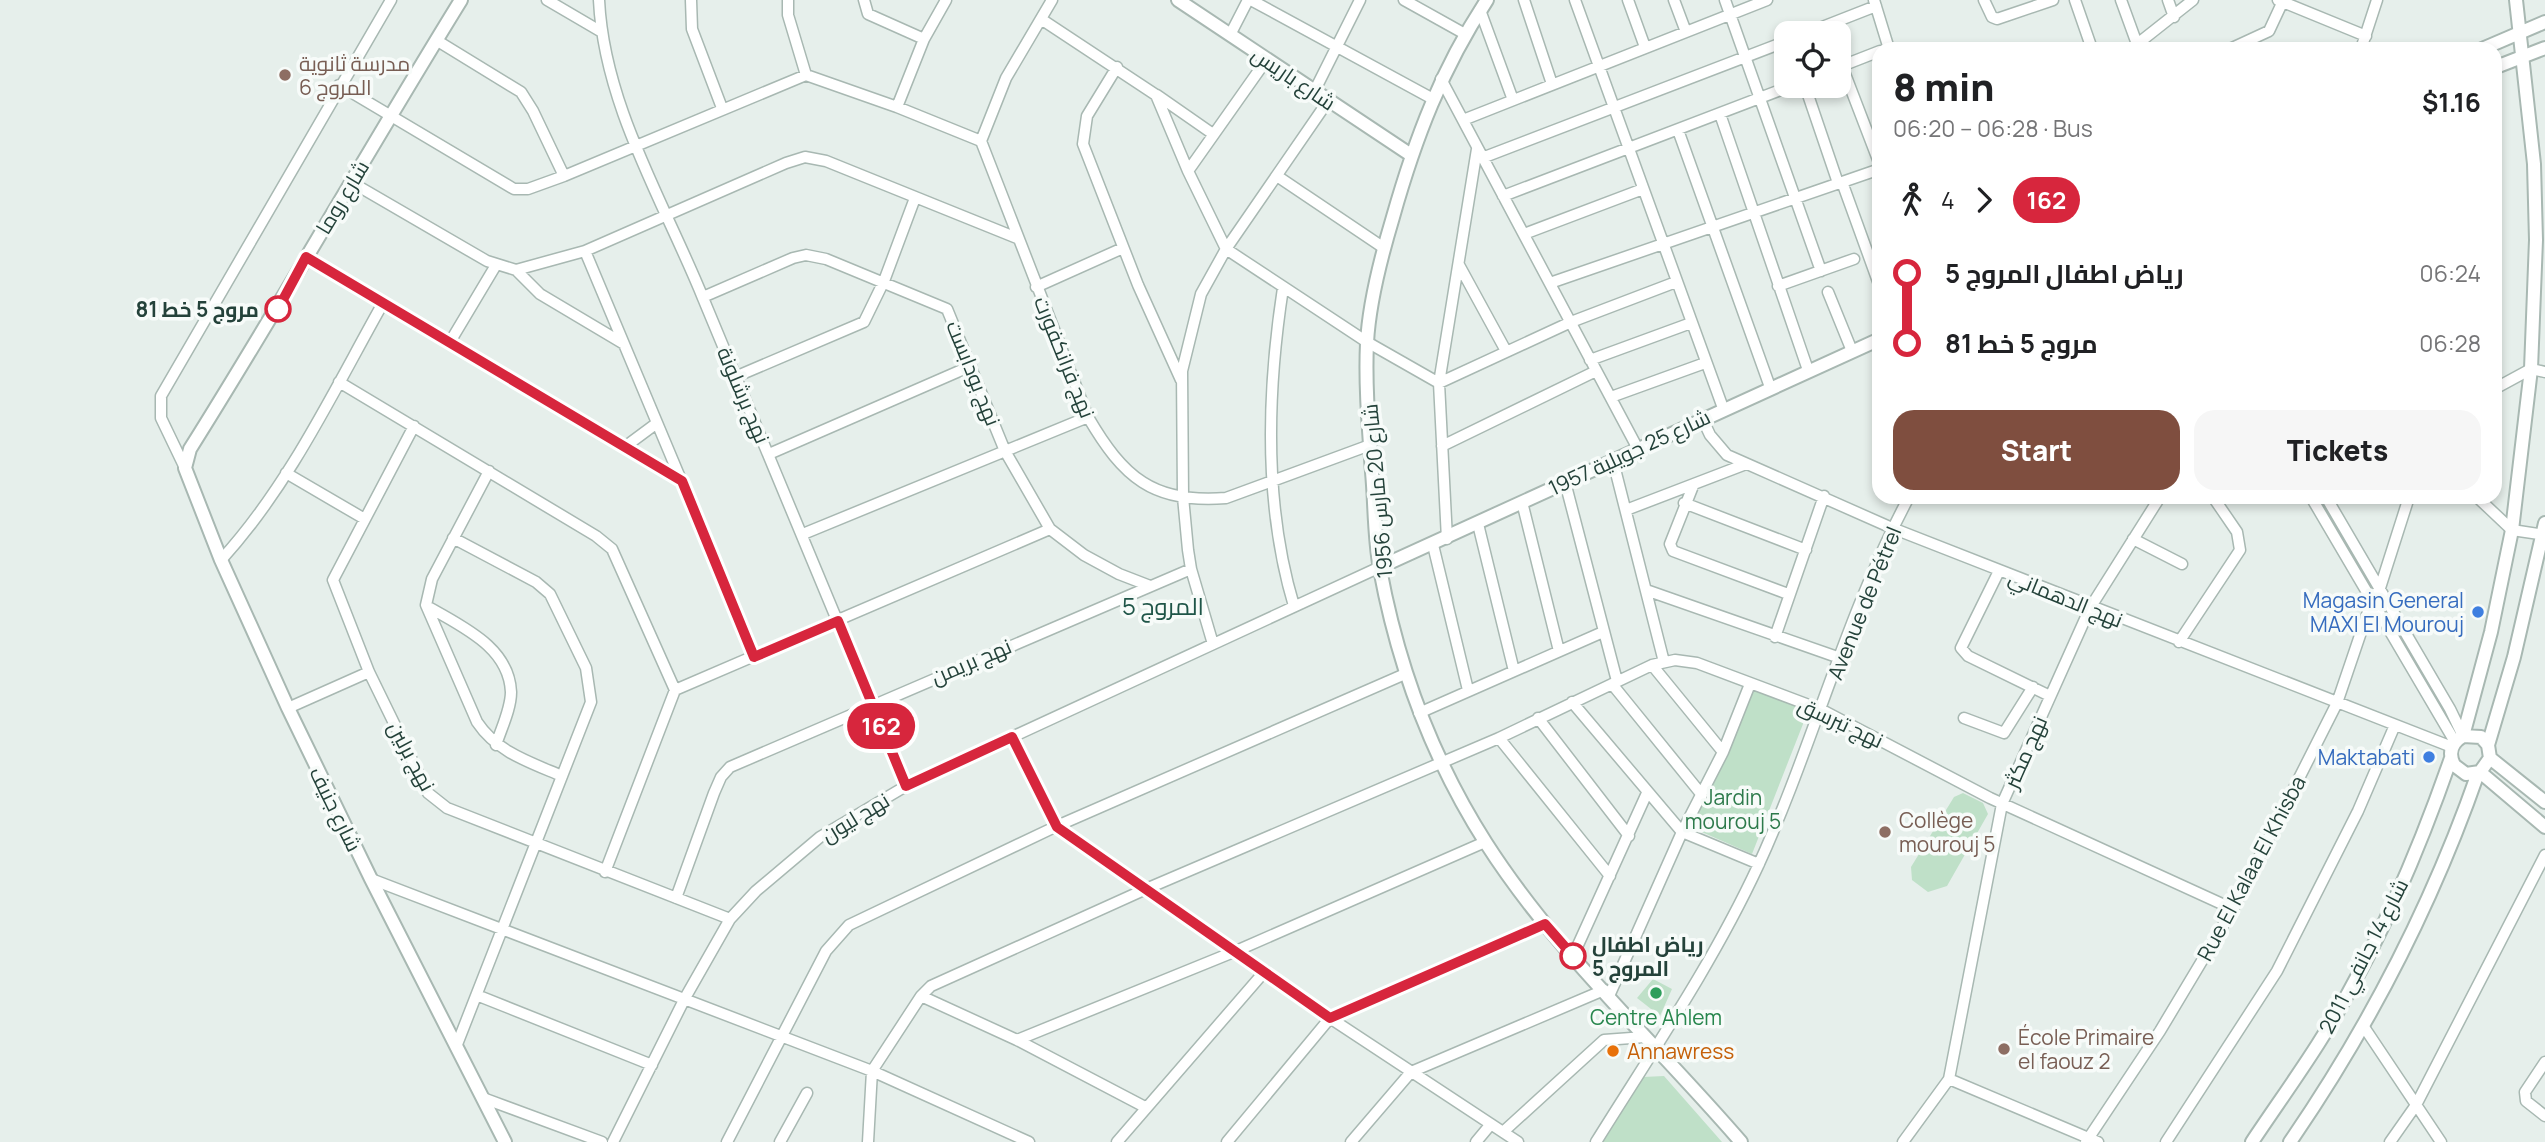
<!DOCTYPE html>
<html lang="en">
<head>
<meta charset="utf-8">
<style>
  :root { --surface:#fff; --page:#f6f6f6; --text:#202124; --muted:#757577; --accent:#7f4e3f }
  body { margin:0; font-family:Manrope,Cairo,sans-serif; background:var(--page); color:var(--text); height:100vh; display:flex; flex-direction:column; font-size:26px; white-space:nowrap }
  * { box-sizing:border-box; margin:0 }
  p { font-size:23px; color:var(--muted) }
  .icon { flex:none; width:38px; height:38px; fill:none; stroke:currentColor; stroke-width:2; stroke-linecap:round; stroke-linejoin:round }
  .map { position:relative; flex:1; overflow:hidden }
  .panel { position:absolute; left:1872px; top:42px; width:630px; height:462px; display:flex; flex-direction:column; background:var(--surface); border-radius:21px; box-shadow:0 4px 10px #0003 }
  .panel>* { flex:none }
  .badge { padding:0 14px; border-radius:23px; font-size:24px; line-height:46px }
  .tools { position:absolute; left:1774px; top:21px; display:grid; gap:14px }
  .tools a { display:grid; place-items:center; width:77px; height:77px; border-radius:14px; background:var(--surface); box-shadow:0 4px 10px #0003; font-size:35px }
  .map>.badge { position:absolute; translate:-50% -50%; box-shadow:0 0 0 4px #fff }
  .legs { display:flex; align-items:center; gap:10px; height:77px; padding:0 21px; font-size:23px }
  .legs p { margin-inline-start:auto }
  .overview { display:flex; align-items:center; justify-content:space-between; height:119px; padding:0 21px }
  h1 { font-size:38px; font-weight:800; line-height:52px }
  .cta { display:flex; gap:14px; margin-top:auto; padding:14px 21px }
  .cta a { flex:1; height:80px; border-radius:21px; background:var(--accent); color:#fff; font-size:28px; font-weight:800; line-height:80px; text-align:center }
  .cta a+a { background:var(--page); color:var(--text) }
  ul { padding:0 21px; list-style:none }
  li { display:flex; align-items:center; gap:24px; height:70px; font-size:26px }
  li i { display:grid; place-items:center; width:10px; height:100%; margin:0 9px; background:currentColor }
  li i::after { content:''; width:18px; height:18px; margin:-9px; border:5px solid; border-radius:50%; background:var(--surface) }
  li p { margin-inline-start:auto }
  li:first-child i { background:linear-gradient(#0000 50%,currentColor 0) }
  li:last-child i { background:linear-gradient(currentColor 50%,#0000 0) }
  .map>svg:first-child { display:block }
  .green { fill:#bfe0c8 }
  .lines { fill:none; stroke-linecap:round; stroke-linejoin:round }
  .minor-casing { stroke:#a8b8b2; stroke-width:13 }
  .tertiary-casing { stroke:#a8b8b2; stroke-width:16 }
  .minor { stroke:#fff; stroke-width:10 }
  .tertiary { stroke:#fff; stroke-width:12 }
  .line-1-casing { stroke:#fff; stroke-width:16 }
  .line-1 { stroke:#d7263d; stroke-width:10 }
  .education-dot { fill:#8d6e63; stroke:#f7fbf9; stroke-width:2.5 }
  .stop-1-dot { fill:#fff; stroke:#d7263d; stroke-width:3.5 }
  .shop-dot { fill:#3f7fe0; stroke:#f7fbf9; stroke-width:2.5 }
  .leisure-dot { fill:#2e9e5b; stroke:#f7fbf9; stroke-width:2.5 }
  .food-dot { fill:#e8710a; stroke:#f7fbf9; stroke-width:2.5 }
  .labels { text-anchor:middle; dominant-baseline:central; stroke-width:7; stroke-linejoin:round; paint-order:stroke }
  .education-label { font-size:21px; fill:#785e54; stroke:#f7fbf9; text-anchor:start }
  .street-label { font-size:21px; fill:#24423a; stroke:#f7fbf9 }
  .stop-label { font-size:21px; font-weight:bold; fill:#24423a; stroke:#f7fbf9; text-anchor:end }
  .shop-label { font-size:21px; fill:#366cbe; stroke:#f7fbf9; text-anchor:end }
  .park-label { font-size:21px; fill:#2d7a4b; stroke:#f7fbf9 }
  .leisure-label { font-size:21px; fill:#27864d; stroke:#f7fbf9 }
  .food-label { font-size:21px; fill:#c56008; stroke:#f7fbf9; text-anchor:start }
  .quarter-label { font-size:24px; fill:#1f5548; stroke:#f7fbf9 }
</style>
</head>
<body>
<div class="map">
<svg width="2545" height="1142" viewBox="0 0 2545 1142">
  <rect width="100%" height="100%" fill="#e6efeb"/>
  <path class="green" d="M1754 687 1804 704 1803 724 1752 854 1688 826Z
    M1963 793 1983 803 1988 814 1947 886 1928 892 1912 880 1911 867 1954 797Z
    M1653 979 1672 989 1660 1016 1637 998Z
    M1664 1076 1722 1142H1599L1643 1077Z"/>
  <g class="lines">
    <g class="minor-casing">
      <path id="minor" d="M547 0 600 31
        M599 0C604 105 664 202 703 298 771 461 838 624 906 786
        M691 0 692 29 722 108
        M788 0V15L806 75
        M864 0 868 14 924 39
        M1052 0 1006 78 981 141 1088 417C1123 477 1153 504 1226 498L1370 445
        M1251 0 1433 99
        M1404 0 1465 34
        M1524 0 1552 84
        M1575 0 1723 408
        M1628 0 1645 47
        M1674 0 1686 32
        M1725 0 1821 271
        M1874 0 1889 49
        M1984 0 1992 17 1997 19 2053 0
        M2075 0 2092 49
        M2121 0 2137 44
        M2168 0 2174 17
        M2278 0 2366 36
        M1480 10 1513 100
        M1041 19 1156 95 1188 171 1226 249 1367 342 1439 383 1571 322 1676 282
        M1807 33 1876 6
        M1230 35 1248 0
        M436 40 521 92 533 111 564 176
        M2131 49 2193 0
        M2230 49 2269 31 2283 1
        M2361 49 2377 0
        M1842 66 1880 165
        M1117 67 1087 116 1083 144 1138 285 1181 380
        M1839 67 1880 51
        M806 75 897 107 981 141
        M1441 79 1638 449
        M339 85 514 189H528L564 176 806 75
        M1805 86 1838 183
        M1314 92 1360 0
        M1157 95 1213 134
        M897 107 924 39 946 0
        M1720 114 1808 370
        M1463 120 1767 0
        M1678 130 1770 387
        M1482 158 1787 41
        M1188 171 1267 59
        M1277 176 1384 248
        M351 182 487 261 516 270 585 251 786 163 805 157 826 161 1017 238
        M1842 182 1880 287
        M1503 196 1791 86
        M1524 234 1643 189
        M585 251 681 480
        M306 257 682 481 754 657
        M1459 265 1506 351
        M516 270 540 294 624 344
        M1550 283 1880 169
        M1778 286 1854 259
        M1036 287 1123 248
        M1283 288C1267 392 1263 503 1294 606
        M1828 292 1852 351
        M703 297 793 258 806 255 826 259 947 309 1005 451 1050 529 1084 555 1119 574 1150 586
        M450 342 496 265
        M1590 360 1691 323
        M735 377 864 322 884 281 915 198
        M339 382 596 536 612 549 675 690
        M2496 388 2531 369 2545 372
        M1611 397 1705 363
        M1702 418 1710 435 1727 455 1892 528 2452 747
        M414 426 333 580 369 672 428 793 447 808 730 919
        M626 446 657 423
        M1442 446 1596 371
        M769 454 971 366
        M1613 461 1664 662
        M185 468 161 418V396L391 0
        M489 471 432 579 426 605 477 722C497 752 529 762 562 776
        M286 473 363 518
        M1565 482 1617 681
        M1693 486 1670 544 1673 551 1788 594
        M2311 497 2455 742
        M2326 497 2450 709 2463 736
        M2477 497 2512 530 2545 535
        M1522 502 1559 651
        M1684 503 1806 550
        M1626 510 1746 464
        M1478 524 1514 671
        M803 534 1088 417
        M453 538 536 582 550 594 586 668 591 702 456 1047
        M1447 539 1439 383 1477 149
        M2133 539 2182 564
        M1433 545 1468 690
        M221 560C289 486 334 390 383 303
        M1999 571 1961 648 1968 656 2050 696
        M1646 590 1840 658
        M427 606C460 626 509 646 511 692 511 709 501 729 496 745
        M1775 637 1824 496
        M2179 642 2240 550 2237 532 2213 497
        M1213 644 1191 569 1188 550 1183 497 1182 371 1201 294 1226 249 1328 101
        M1652 665 1723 752
        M1612 684 1702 795
        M1572 702 1682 832 1759 864
        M288 708 369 672
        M1419 713 1603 632
        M1538 718 1629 836
        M1964 718 2004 733 2033 687
        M1012 737 1057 826 1330 1018 1518 1142
        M1499 738 1610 876
        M605 872 675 690 1050 529
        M371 879 872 1071 1029 1142
        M676 898 714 793 721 777 730 767 1191 569
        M1573 956 1647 793
        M479 996 652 1065
        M921 996 1017 1040 1145 1107
        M1609 996 1682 832 1723 752 1750 684
        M2364 1027 2441 1142
        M1017 1040 1236 951 1485 842
        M2545 1062 2525 1092 2526 1101 2545 1116
        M1949 1079 2098 1142
        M483 1098 602 1142
        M1503 1132 1604 1040 1645 1037
        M613 1142 685 998 730 919 756 891 820 837 906 786 1380 567
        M727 1142 826 951 849 925 1057 826 1405 674
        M780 1142 807 1093
        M868 1142 872 1071 921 996 931 986 1146 889 1499 738 1652 665 1675 660 1697 663 1822 710 1990 798 2233 909
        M1117 1142 1265 971
        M1227 1142 1330 1018 1544 924
        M1351 1142 1411 1072 1604 990
        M1476 1142 1491 1124
        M1596 1142C1652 1052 1713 963 1758 866 1813 746 1846 614 1909 497
        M1903 1142 1949 1079 2002 804 2090 608 2160 497
        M2086 1142 2160 1031 2233 909 2337 703 2372 600 2380 588 2409 497
        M2166 1142 2277 971 2358 811 2395 725
        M2390 1142 2416 1105 2545 855"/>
    </g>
    <g class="tertiary-casing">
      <path id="tertiary" d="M461 0C369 149 283 301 190 449L185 468 221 560 288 708 371 879 505 1142
        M1178 0 1411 155
        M1487 0C1442 68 1415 139 1393 217 1381 257 1369 302 1367 343 1365 386 1369 430 1372 472 1375 504 1374 537 1380 569 1398 666 1433 760 1486 843 1557 954 1656 1043 1741 1142
        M2482 49 2545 22
        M2496 67 2545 48
        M1380 567 1880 339
        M2463 736 2491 632 2512 530 2531 369 2536 240 2534 164 2516 0
        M2488 745 2514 657 2545 523
        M2490 758 2480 772 2466 774 2454 765C2448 753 2451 743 2463 736L2481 737 2488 745 2490 758 2545 802
        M2480 772 2545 827
        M2252 1142C2274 1109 2297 1077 2318 1044 2374 956 2417 856 2451 758
        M2290 1142C2369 1027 2432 905 2478 773"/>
    </g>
    <use href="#minor" class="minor"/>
    <use href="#tertiary" class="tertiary"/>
  </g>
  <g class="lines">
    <g class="line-1-casing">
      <path id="line-1" d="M278 309 306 257 682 481 754 657 838 621 906 786 1012 737 1057 827 1330 1018 1545 924 1573 956"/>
    </g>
    <use href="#line-1" class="line-1"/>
  </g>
  <g class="education-dot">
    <circle cx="285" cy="75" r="7"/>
    <circle cx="1885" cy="832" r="7"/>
    <circle cx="2004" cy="1049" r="7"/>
  </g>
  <g class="stop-1-dot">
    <circle cx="278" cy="309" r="12"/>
    <circle cx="1573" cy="956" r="12"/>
  </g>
  <g class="shop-dot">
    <circle cx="2478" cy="612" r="7"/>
    <circle cx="2429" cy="757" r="7"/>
  </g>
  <circle class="leisure-dot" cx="1656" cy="993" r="7"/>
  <circle class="food-dot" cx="1613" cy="1051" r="7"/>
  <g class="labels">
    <g class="education-label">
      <text x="299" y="63">مدرسة ثانوية<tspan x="299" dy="24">المروج 6</tspan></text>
      <text x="1899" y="820">Collège<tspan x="1899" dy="24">mourouj 5</tspan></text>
      <text x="2018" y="1037">École Primaire<tspan x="2018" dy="24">el faouz 2</tspan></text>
    </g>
    <g class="street-label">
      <text transform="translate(1294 78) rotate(34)">شارع باريس</text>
      <text transform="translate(342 197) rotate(-59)">شارع روما</text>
      <text transform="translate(1065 357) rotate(68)">نهج فرانكفورت</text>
      <text transform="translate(974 373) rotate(68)">نهج بودابست</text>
      <text transform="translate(744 395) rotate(67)">نهج برشلونة</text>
      <text transform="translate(1629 452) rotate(-25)">شارع 25 جويلية 1957</text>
      <text transform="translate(1377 491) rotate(-95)">شارع 20 مارس 1956</text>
      <text transform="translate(2066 598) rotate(22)">نهج الدهماني</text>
      <text transform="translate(1864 603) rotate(-68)">Avenue de Pétrel</text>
      <text transform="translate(971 661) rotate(-23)">نهج بريمن</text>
      <text transform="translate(1841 722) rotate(25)">نهج تبرسق</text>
      <text transform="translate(2025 752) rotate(-66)">نهج مكثر</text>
      <text transform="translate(412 756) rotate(62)">نهج برلين</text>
      <text transform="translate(336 809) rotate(64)">شارع جنيف</text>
      <text transform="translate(855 817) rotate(-31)">نهج ليون</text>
      <text transform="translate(2251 868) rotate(-62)">Rue El Kalaa El Khisba</text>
      <text transform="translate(2363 956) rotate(-63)">شارع 14 جانفي 2011</text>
    </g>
    <g class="stop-label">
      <text x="259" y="309">مروج 5 خط 81</text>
      <text x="1592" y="944" text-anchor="start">رياض اطفال<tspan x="1592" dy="24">المروج 5</tspan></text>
    </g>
    <g class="shop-label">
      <text x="2464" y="600">Magasin General<tspan x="2464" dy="24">MAXI El Mourouj</tspan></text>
      <text x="2415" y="757">Maktabati</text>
    </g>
    <g class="park-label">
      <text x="1733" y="797">Jardin<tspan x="1733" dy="24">mourouj 5</tspan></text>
    </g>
    <g class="leisure-label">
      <text x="1656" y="1017">Centre Ahlem</text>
    </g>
    <g class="food-label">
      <text x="1627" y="1051">Annawress</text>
    </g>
    <g class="quarter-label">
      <text x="1163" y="605">المروج 5</text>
    </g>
  </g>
</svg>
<div class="tools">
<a><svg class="icon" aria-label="locate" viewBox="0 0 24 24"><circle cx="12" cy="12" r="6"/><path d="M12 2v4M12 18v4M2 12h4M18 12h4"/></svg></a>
</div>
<b class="badge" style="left:881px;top:726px;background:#d7263d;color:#fff">162</b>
<section class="panel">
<div class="overview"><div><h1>8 min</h1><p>06:20 – 06:28 · Bus</p></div><b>$1.16</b></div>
<div class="legs"><svg class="icon" aria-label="walk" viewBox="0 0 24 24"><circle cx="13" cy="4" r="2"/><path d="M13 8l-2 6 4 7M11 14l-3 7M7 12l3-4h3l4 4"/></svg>4<svg class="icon" aria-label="forward" viewBox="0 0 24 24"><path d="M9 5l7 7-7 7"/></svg><b class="badge" style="background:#d7263d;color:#fff">162</b></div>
<ul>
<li><i style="color:#d7263d"></i><b>رياض اطفال المروج 5</b><p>06:24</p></li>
<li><i style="color:#d7263d"></i><b>مروج 5 خط 81</b><p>06:28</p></li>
</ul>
<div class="cta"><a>Start</a><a>Tickets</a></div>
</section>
</div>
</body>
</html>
